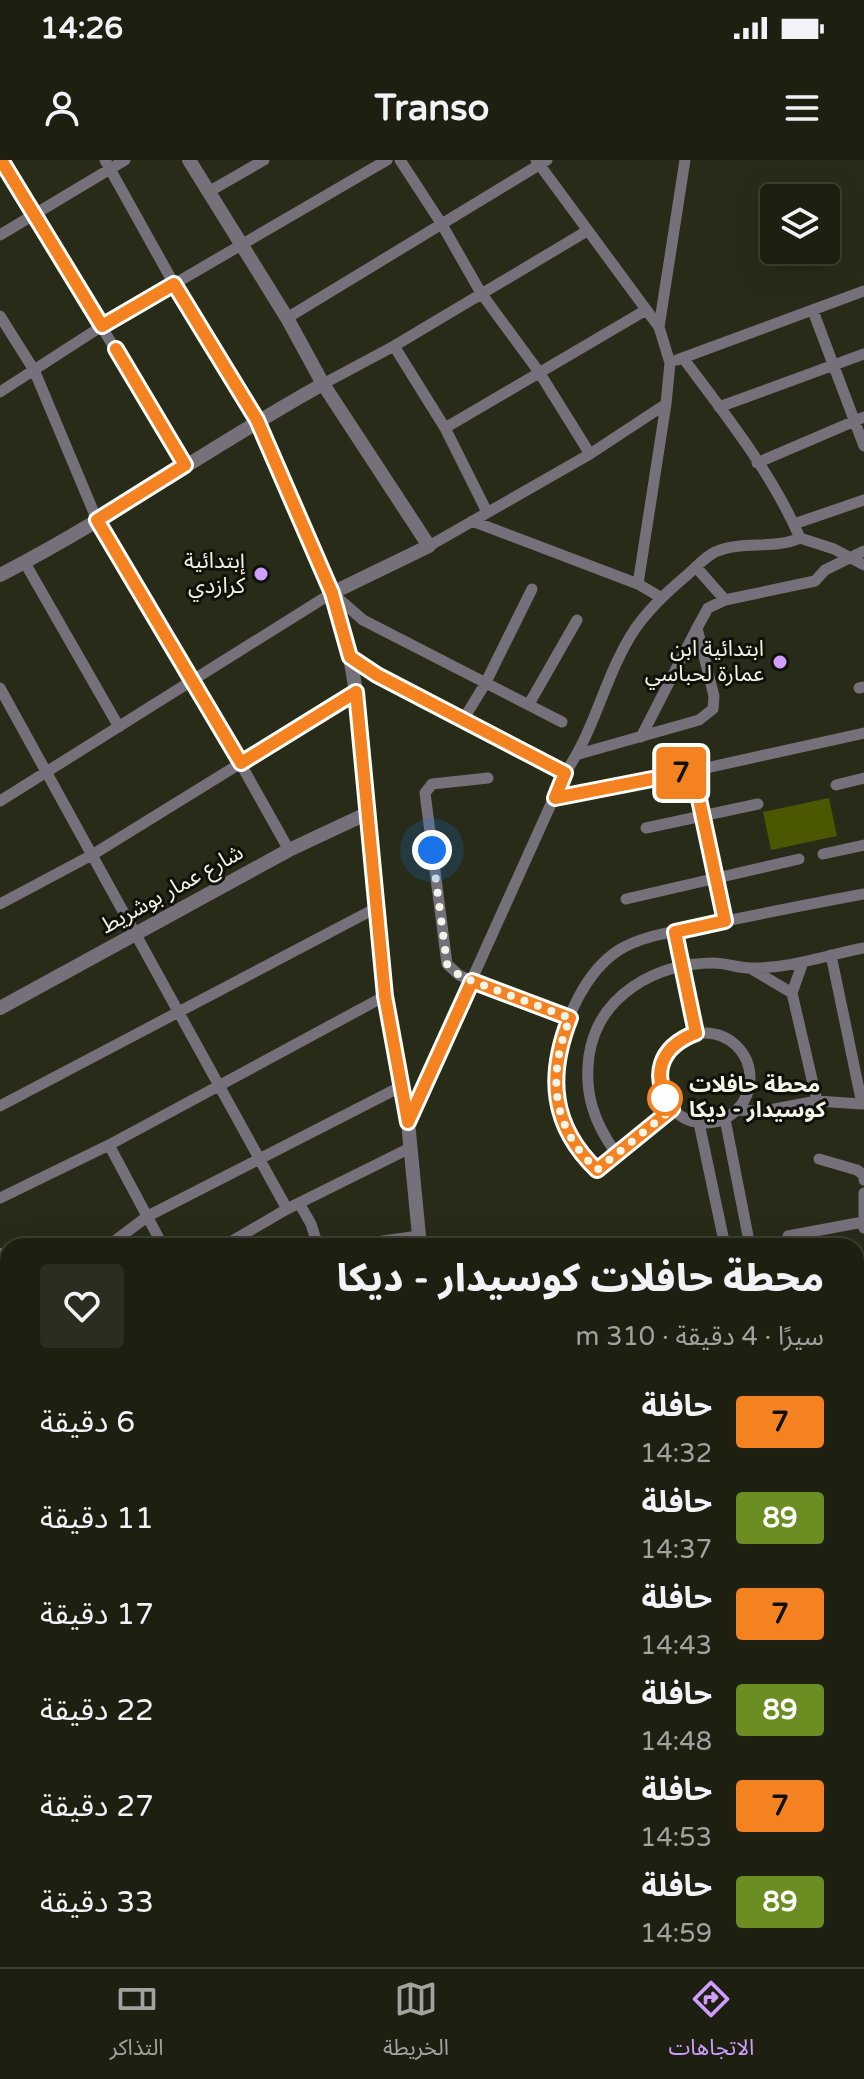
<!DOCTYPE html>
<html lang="ar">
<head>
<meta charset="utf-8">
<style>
  :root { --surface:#1d2011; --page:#2a2d1f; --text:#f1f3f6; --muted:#a0a39f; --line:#3b3e31; --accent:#d19dfe }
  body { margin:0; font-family:"Varela Round","Noto Sans Arabic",sans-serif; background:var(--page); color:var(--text); direction:rtl; height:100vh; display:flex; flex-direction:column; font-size:30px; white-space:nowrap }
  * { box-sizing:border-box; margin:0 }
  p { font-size:26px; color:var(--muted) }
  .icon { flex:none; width:44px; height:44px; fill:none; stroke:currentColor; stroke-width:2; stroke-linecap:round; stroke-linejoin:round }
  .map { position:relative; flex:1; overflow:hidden; direction:ltr }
  .side { position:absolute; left:0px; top:1078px; width:864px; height:730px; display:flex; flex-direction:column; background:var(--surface); border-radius:24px 24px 0 0; box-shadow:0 8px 32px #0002,0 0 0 2px var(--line); direction:rtl }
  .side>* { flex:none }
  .badge { padding:0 16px; border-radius:6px; font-size:28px; line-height:52px }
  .controls { position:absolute; left:760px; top:24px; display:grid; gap:16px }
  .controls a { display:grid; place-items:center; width:80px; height:80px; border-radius:8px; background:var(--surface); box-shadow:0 8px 32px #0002,0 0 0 2px var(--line); font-size:40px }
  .you { position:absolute; width:40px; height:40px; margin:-20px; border:6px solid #fff; border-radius:50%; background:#1a73e8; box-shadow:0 0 0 12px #1a73e833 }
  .map>.badge { position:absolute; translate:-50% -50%; box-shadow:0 0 0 4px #fff }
  .round { display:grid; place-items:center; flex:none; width:84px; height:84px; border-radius:8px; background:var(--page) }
  .head { display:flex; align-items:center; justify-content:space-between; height:136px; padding:0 40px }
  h1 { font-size:38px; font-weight:800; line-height:60px }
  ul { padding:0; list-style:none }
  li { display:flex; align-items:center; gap:24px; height:96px; padding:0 40px }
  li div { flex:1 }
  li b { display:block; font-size:30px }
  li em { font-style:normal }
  li .badge { min-width:88px; font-weight:700; text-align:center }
  .status { display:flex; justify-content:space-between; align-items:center; height:56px; padding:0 40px; background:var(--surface); direction:ltr }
  .status svg { height:22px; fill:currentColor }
  header { display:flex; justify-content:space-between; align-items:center; height:104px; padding:0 40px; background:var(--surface); font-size:36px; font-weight:800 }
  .menu { display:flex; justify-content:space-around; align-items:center; height:112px; border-top:2px solid var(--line); background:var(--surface); font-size:22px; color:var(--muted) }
  .menu a { display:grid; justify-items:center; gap:4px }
  .menu .active { color:var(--accent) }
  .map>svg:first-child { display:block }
  .green { fill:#4c5800 }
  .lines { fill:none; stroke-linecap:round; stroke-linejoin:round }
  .minor { stroke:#75707a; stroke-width:11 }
  .tertiary { stroke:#75707a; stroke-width:14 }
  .secondary { stroke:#a099a8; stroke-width:16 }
  .line-casing { stroke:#fff; stroke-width:18 }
  .line { stroke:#f58220; stroke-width:12 }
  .walk { stroke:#f1f4e7; stroke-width:8; stroke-dasharray:0 14.4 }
  .poi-dot { fill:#d19dfe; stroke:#10120a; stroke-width:3 }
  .stop-dot { fill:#fff; stroke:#f58220; stroke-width:4 }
  .labels { text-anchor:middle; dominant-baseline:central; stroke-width:6; stroke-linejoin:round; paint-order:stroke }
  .poi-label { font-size:22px; fill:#f1f4e7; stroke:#10120a; text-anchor:end }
  .street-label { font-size:22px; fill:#f1f4e7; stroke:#10120a }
  .stop-label { font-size:22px; font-weight:bold; fill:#f1f4e7; stroke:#10120a; text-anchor:start }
</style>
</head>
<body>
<div class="status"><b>14:26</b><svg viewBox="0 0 49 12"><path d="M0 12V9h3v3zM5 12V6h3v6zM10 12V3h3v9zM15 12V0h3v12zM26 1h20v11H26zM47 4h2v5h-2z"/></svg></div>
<header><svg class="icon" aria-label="menu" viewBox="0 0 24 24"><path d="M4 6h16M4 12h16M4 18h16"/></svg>Transo<svg class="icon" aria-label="person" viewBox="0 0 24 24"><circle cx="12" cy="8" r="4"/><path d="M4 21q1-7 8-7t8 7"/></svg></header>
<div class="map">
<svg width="864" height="1807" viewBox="0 0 864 1807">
  <rect width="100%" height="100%" fill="#272b17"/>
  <path class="green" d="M829 638 837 676 771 690 763 652Z"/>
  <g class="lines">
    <path class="minor" d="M1 0 185 305
      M105 0 174 124 257 260 332 433 363 460 562 562
      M400 0 441 63 481 133 539 212 590 294
      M536 0 659 167
      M210 31 264 0
      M0 75 125 0
      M813 151 864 286
      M0 156 34 210 97 360 193 519 289 690
      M287 158 547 0
      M394 186 445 268 487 352
      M683 198C725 254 772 313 800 378
      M677 200 864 131
      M323 224 394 186 587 71
      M0 232 102 166 387 0
      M719 247 864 194
      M445 268 646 150
      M757 303 864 257
      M472 361 638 424 666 244
      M794 364 864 340
      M429 386 590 294 666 244 670 203 659 167 685 0
      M25 403 119 567
      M696 407 725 440
      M638 424 662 438
      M350 497 377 515 565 613
      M0 528 287 1049
      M859 528 864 527
      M529 544 577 460
      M463 560 485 524 532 429
      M641 577 697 468
      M579 594 699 560 713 549 714 536 697 468 708 448 725 440 815 421 825 410 864 391
      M693 611 725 761
      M488 618 432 624 425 633 447 804 459 815 472 821 570 858
      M836 625 864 618
      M555 638 693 611 864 573
      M0 641 332 433
      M646 668 758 644
      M823 694 864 685
      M626 739 799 699
      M0 744 92 695 356 532
      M675 772 696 873
      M750 808 792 833
      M660 918a45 45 0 1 1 90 0a45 45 0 1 1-90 0Z
      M817 941 862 944 831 795
      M0 946 378 747
      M672 949 597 1010C565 980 548 938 558 894 566 857 586 811 619 790 643 775 675 772 701 766 755 755 810 744 864 734
      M738 950 764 951 817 941 792 833 803 802
      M725 959 750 1086
      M408 961 565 613C596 569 605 514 635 469 649 449 668 431 686 416 695 408 705 397 715 392 742 380 774 390 800 378L834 389 864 405
      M699 963 725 1086
      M109 985 163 1086
      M616 993C594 963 584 933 589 896 598 835 656 803 714 803 726 803 738 808 750 808 788 809 827 795 864 788
      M819 999 857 1010 864 1015V1020
      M0 1038 109 985 385 836
      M299 1043 311 1064 318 1086
      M864 1068V1033
      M788 1076 863 1062
      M108 1086 148 1056 402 926
      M197 1086 227 1084 287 1049 410 988
      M347 1086 419 1076
      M0 1124 8 1125
      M856 1127 864 1125
      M0 1190 8 1189
      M0 1277H8
      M856 1306H864
      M856 1390H864
      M856 1467 864 1440
      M856 1482 864 1483
      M0 1608 8 1609
      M0 1687 8 1688
      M0 1699 8 1700
      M0 1783 8 1784
      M225 1800 293 1807
      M583 1800V1807
      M13 1807 14 1800
      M115 1807 117 1800
      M508 1807 509 1800
      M674 1807V1800
      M756 1807 758 1800"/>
    <path class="tertiary" d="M189 0 287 158 323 224 429 386 332 433 350 497 356 532 385 836 408 962 420 1086
      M0 415C111 358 213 285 323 224
      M0 848 289 690 368 653
      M0 1095 8 1114
      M369 1807 370 1800
      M386 1807V1800"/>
    <path class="secondary" d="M856 1193 864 1191
      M0 1367 8 1368
      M0 1387 8 1388
      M856 1675 864 1642
      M856 1728 864 1694
      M824 1807 826 1800
      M838 1807 839 1800"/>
  </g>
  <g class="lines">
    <g class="line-casing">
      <path id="line" d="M1 0 102 166 174 124 257 260 332 433 350 497 377 515 565 613 555 638 693 611 725 761 675 772 696 873C659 887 650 916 672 949L597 1010C551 966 547 916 570 858L472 821 408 962 385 836 356 532 241 603 97 360 185 305 116 189"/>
    </g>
    <use href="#line" class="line"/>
    <path class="walk" d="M432 690 447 804 459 815 472 821 570 858C547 916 551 966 597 1010L672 949 665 938"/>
  </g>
  <g class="poi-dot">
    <circle cx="261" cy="414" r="8"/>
    <circle cx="780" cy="502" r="8"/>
  </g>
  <circle class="stop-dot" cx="665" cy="938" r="16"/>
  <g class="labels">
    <g class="poi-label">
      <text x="245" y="401">إبتدائية<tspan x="245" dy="25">كرازدي</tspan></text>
      <text x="764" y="489">ابتدائية ابن<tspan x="764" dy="25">عمارة لحباسي</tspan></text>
    </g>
    <g class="street-label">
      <text transform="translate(172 729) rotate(-29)">شارع عمار بوشريط</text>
    </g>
    <g class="stop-label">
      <text x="689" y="925">محطة حافلات<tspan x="689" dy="25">كوسيدار - ديكا</tspan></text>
    </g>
  </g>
</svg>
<div class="controls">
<a><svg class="icon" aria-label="layers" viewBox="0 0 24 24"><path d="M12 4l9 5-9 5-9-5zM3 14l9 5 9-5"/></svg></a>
</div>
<div class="you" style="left:432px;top:690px"></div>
<b class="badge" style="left:681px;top:613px;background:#f58220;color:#111">7</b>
<section class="side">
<div class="head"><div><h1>محطة حافلات كوسيدار - ديكا</h1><p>سيرًا · 4 دقيقة · 310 m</p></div><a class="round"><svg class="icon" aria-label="heart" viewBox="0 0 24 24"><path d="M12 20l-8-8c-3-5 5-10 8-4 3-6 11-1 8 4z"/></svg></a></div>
<ul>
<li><span class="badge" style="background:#f58220;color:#111">7</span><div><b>حافلة</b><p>14:32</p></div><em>6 دقيقة</em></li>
<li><span class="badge" style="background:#6b8e23;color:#fff">89</span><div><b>حافلة</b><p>14:37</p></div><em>11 دقيقة</em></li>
<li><span class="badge" style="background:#f58220;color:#111">7</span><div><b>حافلة</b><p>14:43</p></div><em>17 دقيقة</em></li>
<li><span class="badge" style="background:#6b8e23;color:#fff">89</span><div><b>حافلة</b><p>14:48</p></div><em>22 دقيقة</em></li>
<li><span class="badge" style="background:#f58220;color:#111">7</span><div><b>حافلة</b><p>14:53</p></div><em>27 دقيقة</em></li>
<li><span class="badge" style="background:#6b8e23;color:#fff">89</span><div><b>حافلة</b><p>14:59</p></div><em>33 دقيقة</em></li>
</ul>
</section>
</div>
<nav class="menu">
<a class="active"><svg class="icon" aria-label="directions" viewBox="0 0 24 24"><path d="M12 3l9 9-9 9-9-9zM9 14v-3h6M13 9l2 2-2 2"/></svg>الاتجاهات</a>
<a><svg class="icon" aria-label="map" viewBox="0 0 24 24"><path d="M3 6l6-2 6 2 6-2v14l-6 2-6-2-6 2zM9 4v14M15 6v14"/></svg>الخريطة</a>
<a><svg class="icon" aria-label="tickets" viewBox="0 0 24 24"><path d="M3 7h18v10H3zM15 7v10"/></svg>التذاكر</a>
</nav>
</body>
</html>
